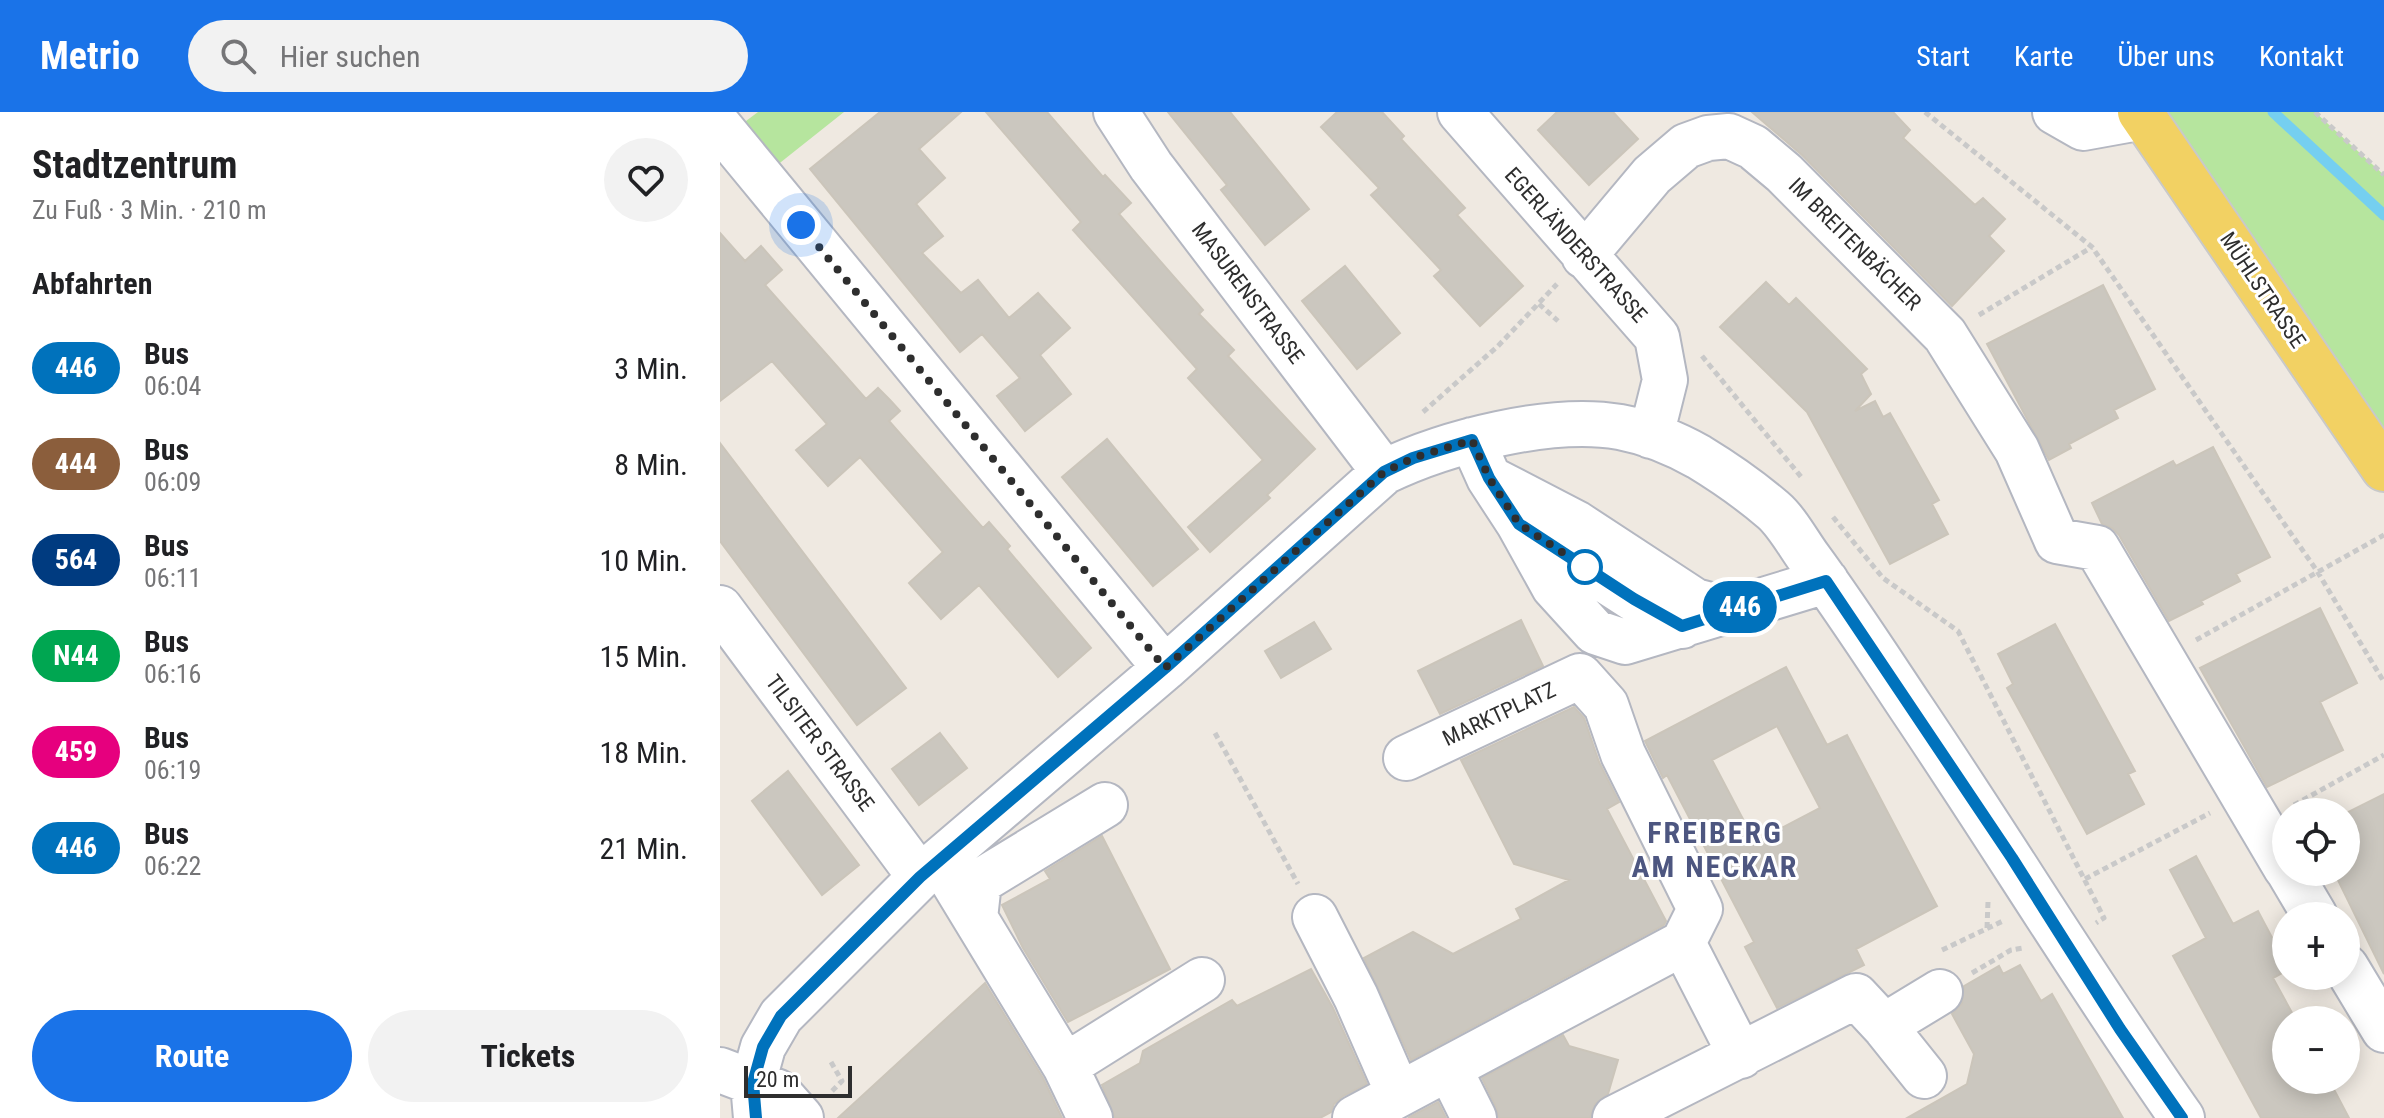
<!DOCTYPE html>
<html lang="de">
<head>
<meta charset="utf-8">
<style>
  :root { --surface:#fff; --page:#f2f2f2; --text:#202124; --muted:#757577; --accent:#1a73e8 }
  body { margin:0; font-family:"Roboto Condensed",sans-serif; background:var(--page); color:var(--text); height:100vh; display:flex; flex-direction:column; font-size:30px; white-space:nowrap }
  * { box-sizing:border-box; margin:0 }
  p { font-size:26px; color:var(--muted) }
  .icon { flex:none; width:44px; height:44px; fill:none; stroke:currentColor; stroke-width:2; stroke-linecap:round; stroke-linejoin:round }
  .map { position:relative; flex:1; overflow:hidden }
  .panel { display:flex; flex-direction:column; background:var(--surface); width:720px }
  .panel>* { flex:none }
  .badge { padding:0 16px; border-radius:26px; font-size:28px; line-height:52px }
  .controls { position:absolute; left:1552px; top:686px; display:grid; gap:16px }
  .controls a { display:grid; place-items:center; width:88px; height:88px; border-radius:50%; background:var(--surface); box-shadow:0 4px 20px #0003; font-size:40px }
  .scale { position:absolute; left:24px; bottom:20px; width:108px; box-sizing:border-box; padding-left:8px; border:4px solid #2e2e2e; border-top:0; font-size:22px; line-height:28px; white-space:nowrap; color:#2e2e2e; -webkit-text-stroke:6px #fff; paint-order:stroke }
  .you { position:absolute; width:40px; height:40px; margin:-20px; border:6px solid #fff; border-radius:50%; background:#1a73e8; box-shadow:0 0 0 12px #1a73e833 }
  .map>.badge { position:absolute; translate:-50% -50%; box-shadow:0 0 0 4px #fff }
  h2 { padding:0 32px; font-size:30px; line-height:72px }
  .round { display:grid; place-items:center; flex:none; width:84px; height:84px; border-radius:42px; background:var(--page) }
  .summary { display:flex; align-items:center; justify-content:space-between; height:136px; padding:0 32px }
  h1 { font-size:38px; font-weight:700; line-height:60px }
  .cta { display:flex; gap:16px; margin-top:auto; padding:16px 32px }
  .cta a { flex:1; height:92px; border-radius:48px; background:var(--accent); color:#fff; font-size:32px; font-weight:700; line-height:92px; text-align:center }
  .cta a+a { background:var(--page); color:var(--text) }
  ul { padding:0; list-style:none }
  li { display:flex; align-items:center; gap:24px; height:96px; padding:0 32px }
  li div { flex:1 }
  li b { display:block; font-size:30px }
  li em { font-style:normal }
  li .badge { min-width:88px; font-weight:700; text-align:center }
  header { display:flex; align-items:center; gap:48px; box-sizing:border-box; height:112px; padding:0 40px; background:var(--accent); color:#fff }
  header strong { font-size:38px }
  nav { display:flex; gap:44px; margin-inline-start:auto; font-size:28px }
  .search { width:560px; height:72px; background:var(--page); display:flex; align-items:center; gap:20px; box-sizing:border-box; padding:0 28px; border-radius:44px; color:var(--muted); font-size:30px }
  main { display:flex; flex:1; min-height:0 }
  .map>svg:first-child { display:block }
  .green { fill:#b6e59e }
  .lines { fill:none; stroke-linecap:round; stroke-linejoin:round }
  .stream { stroke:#75cff0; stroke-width:11 }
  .building { fill:#cbc7bf; stroke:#cbc5ba; stroke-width:2; fill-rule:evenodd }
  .minor-casing { stroke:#b4b7c1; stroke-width:48 }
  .major-casing { stroke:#c9c9c9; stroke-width:48 }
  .path { stroke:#c9c9c9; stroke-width:5; stroke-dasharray:6 4; stroke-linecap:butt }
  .minor { stroke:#fff; stroke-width:44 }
  .major { stroke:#f2d163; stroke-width:44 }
  .line-casing { stroke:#fff; stroke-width:18 }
  .line { stroke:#0072bc; stroke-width:12 }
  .walk { stroke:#2e2e2e; stroke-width:8; stroke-dasharray:0 14.4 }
  .stop-dot { fill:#fff; stroke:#0072bc; stroke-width:4 }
  .labels { text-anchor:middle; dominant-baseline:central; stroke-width:6; stroke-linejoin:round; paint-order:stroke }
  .street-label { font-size:22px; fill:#2e2e2e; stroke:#fff }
  .district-label { font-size:30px; font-weight:bold; letter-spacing:2px; fill:#4d5680; stroke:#fff }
</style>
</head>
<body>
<header>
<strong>Metrio</strong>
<div class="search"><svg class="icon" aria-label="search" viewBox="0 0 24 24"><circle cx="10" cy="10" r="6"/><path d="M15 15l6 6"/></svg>Hier suchen</div>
<nav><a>Start</a><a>Karte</a><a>Über uns</a><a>Kontakt</a></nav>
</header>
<main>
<section class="panel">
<div class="summary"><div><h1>Stadtzentrum</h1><p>Zu Fuß · 3 Min. · 210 m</p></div><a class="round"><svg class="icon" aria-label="heart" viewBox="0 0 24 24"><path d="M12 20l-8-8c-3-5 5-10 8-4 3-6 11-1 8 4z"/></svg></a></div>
<h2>Abfahrten</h2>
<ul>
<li><span class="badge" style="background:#0072bc;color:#fff">446</span><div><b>Bus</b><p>06:04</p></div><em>3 Min.</em></li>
<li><span class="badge" style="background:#8b5e3c;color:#fff">444</span><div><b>Bus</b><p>06:09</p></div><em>8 Min.</em></li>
<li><span class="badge" style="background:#003b80;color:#fff">564</span><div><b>Bus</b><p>06:11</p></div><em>10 Min.</em></li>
<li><span class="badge" style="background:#00a651;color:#fff">N44</span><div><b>Bus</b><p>06:16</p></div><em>15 Min.</em></li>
<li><span class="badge" style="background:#e6007e;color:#fff">459</span><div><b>Bus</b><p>06:19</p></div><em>18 Min.</em></li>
<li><span class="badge" style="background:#0072bc;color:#fff">446</span><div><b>Bus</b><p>06:22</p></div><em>21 Min.</em></li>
</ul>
<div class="cta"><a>Route</a><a>Tickets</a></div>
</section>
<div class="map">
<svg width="1664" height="1006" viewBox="0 0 1664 1006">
  <rect width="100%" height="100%" fill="#efe9e1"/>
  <path class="green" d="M38 0H124L56 54 22 12Z
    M1420 0H1595L1664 63V357Z"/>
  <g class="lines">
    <path class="stream" d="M1553 0 1664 103"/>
  </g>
  <path class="building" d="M160 0H241L199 37 225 66 196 92 223 124 202 141 241 181 258 168 289 206 318 181 350 216 320 243 351 282 305 319 277 284 300 266 262 222 240 240 90 57Z
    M266 0H327L383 65 385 63 411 91 399 102 483 198 479 202 514 238 508 244 595 337 547 383 550 386 490 440 468 415 543 348 468 266 477 257 353 118 361 110Z
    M448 0H510L589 97 545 133 501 78 507 73Z
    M617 0H662L684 24 681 27 745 96 737 103 803 174 760 214 714 164 721 158 651 83 659 76 601 15Z
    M837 0H893L918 27 869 73 818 18Z
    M1032 0H1173L1190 18 1183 26 1255 93 1263 86 1285 107 1269 124 1284 139 1232 194 1082 43Z
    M0 121 25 149 41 134 62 158 45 173 146 287 158 276 170 288 180 299 169 309 263 416 269 410 290 434 287 437 371 536 338 565 259 473 221 507 189 471 223 440 140 345 108 374 76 338 107 312 52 249 0 289Z
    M625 154 680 221 637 257 582 189Z
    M1046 170 1069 193 1076 186 1147 257 1141 262 1151 282 1135 299 1155 289 1163 305 1170 301 1219 388 1212 392 1228 422 1170 452 1087 300 1000 215Z
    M1383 173 1435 277 1394 298 1398 306 1349 332 1351 336 1329 348 1267 232Z
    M387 327 478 437 433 474 342 365Z
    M0 331 186 576 137 613 0 429Z
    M1493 335 1550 445 1516 462 1520 469 1481 489 1483 492 1449 509 1399 423 1392 416 1382 412 1372 391 1453 349 1456 354Z
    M1600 496 1637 571 1600 590 1623 638 1547 675 1480 556Z
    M801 508 823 554 720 602 698 559Z
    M594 510 611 537 561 566 545 539Z
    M1335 512 1415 659 1408 662 1424 692 1367 722 1287 576 1293 572 1278 542Z
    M1066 555 1107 633 1127 623 1217 794 1136 837 1144 853 1057 896 1025 835 1034 830 947 663 943 666 925 629ZM1057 614 1100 696 1035 730 992 648Z
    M854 595 864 606 879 650 899 690 887 697 946 809 944 813 691 948 644 846 693 820 733 842 801 807 796 797 849 768 794 752 741 648Z
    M220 621 247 656 199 693 172 657Z
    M68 659 139 753 102 783 32 689Z
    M1664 682V862L1614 760H1626V701Z
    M382 724 450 857 348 910 303 836 282 793 330 767 325 759Z
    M1476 744 1513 812 1538 799 1566 852V859L1553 866 1576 908H1566V968H1609L1629 1006H1541L1453 844 1486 826 1450 758Z
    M1300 853 1321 889 1332 882 1403 1006H1187L1247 972 1254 942 1232 902 1242 891 1244 874 1279 854 1283 862Z
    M591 857 613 896 647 972 623 984 614 992 611 1000 600 1006H395L382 973 420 951 423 939 512 888 517 894Z
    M265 871 323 966 342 1006H118Z
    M843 923 849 934 898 948 888 982 875 992 870 1006H779L776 995 762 966Z
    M718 990 726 1006H688Z"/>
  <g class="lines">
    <g class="minor-casing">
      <path id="minor" d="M396 0 431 54 664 360
        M740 0 937 225 945 268 931 324
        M1335 0 1363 16 1424 5
        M0 15 445 556
        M864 144 932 63 966 34 988 26 1009 24 1033 35 1064 61 1225 223 1297 338 1337 429 1377 436 1566 756
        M752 328 769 366 799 412 834 475 875 520 905 530 1106 469
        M771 367 856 411 975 489 1009 498
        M804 416 914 487 962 514
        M0 496 200 765
        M686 646 860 564 886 593 903 642 980 797 963 831 1021 944
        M221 750 345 954 370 1006
        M1569 760 1595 804
        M595 805 636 885 678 981
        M255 806 259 770 385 693
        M1626 855 1664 918
        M1164 914 1220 880
        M345 954 482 868
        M729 956 754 1006
        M0 958 58 980 81 1006
        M36 1006 33 971 43 935 61 904 200 765 445 556 664 360C726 330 831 303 900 315 926 320 956 332 979 345 1002 359 1032 380 1053 398 1067 410 1078 431 1089 446 1125 495 1158 546 1192 597 1283 732 1368 872 1462 1006
        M635 1006 963 831
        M895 1006 1136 884 1164 914 1204 964"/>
    </g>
    <g class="major-casing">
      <path id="major" d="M1420 0 1664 357"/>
    </g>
    <path class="path" d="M1205 0 1372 135 1597 459 1664 570
      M1595 0 1664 63
      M819 192 838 209
      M1259 203 1372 135
      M982 244 1082 366
      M703 300 778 234 837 172
      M1113 405 1163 466 1238 519 1384 806 1376 811
      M1476 528 1664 423
      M495 621 578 772
      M1574 693 1664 643
      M1365 767 1490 701
      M1267 816 1268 790
      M1222 838 1285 808
      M1252 861 1291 838 1303 836
      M111 950 122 969 111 980"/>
    <use href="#minor" class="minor"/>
    <use href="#major" class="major"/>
  </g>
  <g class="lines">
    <g class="line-casing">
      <path id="line" d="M36 1006 33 971 43 935 61 904 200 765 445 556 664 360 693 346 752 328 769 366 799 412 914 487 962 514 1106 469 1292 746 1400 917 1462 1006"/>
    </g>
    <use href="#line" class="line"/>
    <path class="walk" d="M81 113 445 556 664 360 693 346 752 328 769 366 799 412 865 455"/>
  </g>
  <circle class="stop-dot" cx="865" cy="455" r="16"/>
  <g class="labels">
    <g class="street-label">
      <text transform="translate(1135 132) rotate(45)">IM BREITENBÄCHER</text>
      <text transform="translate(856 133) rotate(48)">EGERLÄNDERSTRASSE</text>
      <text transform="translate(1543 178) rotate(56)">MÜHLSTRASSE</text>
      <text transform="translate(528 181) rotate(53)">MASURENSTRASSE</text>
      <text transform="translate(779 602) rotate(-25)">MARKTPLATZ</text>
      <text transform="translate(100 631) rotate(53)">TILSITER STRASSE</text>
    </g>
    <g class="district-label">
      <text x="995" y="720">FREIBERG<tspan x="995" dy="34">AM NECKAR</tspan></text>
    </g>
  </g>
</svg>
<div class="controls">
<a><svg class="icon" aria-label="locate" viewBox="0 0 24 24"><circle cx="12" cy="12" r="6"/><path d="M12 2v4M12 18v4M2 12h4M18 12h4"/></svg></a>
<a>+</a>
<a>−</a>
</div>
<div class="scale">20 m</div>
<div class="you" style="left:81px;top:113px"></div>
<b class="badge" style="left:1020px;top:495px;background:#0072bc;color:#fff">446</b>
</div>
</main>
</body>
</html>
